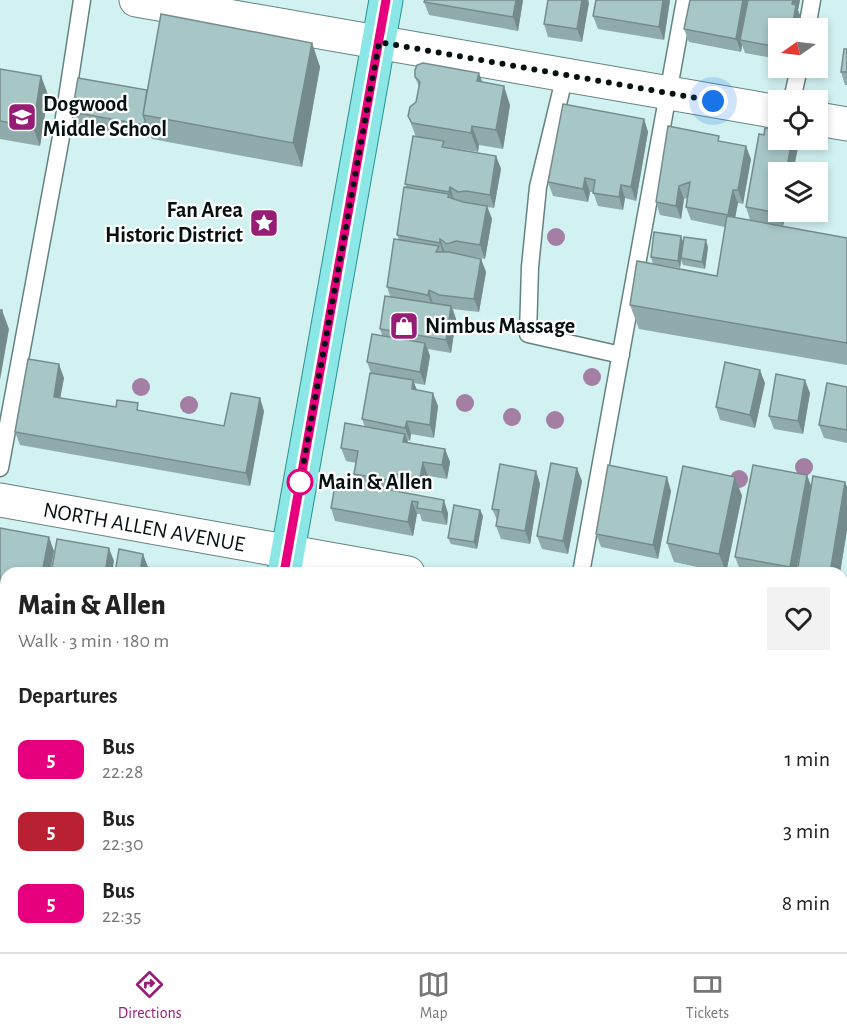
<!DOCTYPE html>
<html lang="en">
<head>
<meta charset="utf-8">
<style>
  :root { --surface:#fff; --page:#f2f2f2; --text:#222; --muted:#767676; --line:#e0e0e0; --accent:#971c76 }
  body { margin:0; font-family:"Alegreya Sans",sans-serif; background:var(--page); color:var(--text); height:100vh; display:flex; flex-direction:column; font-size:22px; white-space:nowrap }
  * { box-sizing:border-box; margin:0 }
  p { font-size:20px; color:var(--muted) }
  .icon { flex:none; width:33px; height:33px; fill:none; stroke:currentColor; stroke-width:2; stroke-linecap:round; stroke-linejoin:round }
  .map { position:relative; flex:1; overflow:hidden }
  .details { position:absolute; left:0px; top:567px; width:848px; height:386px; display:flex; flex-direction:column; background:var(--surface); border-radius:18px 18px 0 0; box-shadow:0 3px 9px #0003 }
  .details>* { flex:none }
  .badge { padding:0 12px; border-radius:9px; font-size:21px; line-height:39px }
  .needle { width:39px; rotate:256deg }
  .controls { position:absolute; left:768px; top:18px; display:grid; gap:12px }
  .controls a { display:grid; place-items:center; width:60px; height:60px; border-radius:0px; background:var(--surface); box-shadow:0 3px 9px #0003; font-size:30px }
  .you { position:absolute; width:30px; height:30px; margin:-15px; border:4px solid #fff; border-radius:50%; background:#1a73e8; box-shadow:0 0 0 9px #1a73e833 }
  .map>.badge { position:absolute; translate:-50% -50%; box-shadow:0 0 0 3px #fff }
  h2 { padding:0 18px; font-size:22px; line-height:54px }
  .round { display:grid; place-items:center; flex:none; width:63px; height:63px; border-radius:0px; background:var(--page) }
  .headline { display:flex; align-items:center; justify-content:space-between; height:102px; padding:0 18px }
  h1 { font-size:28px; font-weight:800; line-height:45px }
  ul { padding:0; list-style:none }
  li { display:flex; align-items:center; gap:18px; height:72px; padding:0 18px }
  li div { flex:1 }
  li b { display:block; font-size:22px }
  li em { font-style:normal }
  li .badge { min-width:66px; font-weight:700; text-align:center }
  .tabs { display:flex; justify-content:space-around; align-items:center; height:84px; border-top:2px solid var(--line); background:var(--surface); font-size:16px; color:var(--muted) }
  .tabs a { display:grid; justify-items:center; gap:3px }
  .tabs .active { color:var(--accent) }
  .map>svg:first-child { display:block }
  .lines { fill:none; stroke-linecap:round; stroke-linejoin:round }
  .lane-casing { stroke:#648282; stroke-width:19 }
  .street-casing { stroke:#648282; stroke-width:35 }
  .primary-casing { stroke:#2a9191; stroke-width:35 }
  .lane { stroke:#fff; stroke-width:16 }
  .street { stroke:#fff; stroke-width:33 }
  .primary { stroke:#8be6e6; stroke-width:33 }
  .tree { fill:#a47ea3 }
  .wall { fill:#90abab }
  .shaded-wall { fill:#758b8b }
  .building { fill:#a7c7c7; stroke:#758b8b; stroke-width:1.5 }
  .line-casing { stroke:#fff; stroke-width:14 }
  .line { stroke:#e6007e; stroke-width:9 }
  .walk { stroke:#061212; stroke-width:6; stroke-dasharray:0 10.8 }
  .stop-dot { fill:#fff; stroke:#e6007e; stroke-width:3 }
  .labels { text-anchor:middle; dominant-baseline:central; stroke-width:4.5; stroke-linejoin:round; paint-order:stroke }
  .poi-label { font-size:22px; font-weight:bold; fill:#061212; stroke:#fff; text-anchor:start }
  .stop-label { font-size:22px; font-weight:bold; fill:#061212; stroke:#fff; text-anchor:start }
  .street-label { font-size:22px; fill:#061212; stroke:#fff }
</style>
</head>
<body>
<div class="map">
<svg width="847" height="952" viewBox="0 0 847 952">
  <rect width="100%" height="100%" fill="#d1f2f1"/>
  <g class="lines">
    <g class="lane-casing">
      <path id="lane" d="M807 28 812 0
        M565 75 538 187 530 267 528 334 621 355
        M792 100 799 68
        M0 468 61 137 82 0
        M581 573 685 0
        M513 952 514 946"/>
    </g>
    <g class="street-casing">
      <path id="street" d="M136 0 778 112
        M818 119 847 124
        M0 500 408 573
        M842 645H847"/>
    </g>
    <g class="primary-casing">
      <path id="primary" d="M284 573 386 0
        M842 764 847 729
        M213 952 214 946
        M811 952 812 946"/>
    </g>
    <use href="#lane" class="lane"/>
    <use href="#street" class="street"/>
    <use href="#primary" class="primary"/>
  </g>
  <g class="tree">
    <circle cx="556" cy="237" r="9"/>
    <circle cx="592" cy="377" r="9"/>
    <circle cx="141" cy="387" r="9"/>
    <circle cx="465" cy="403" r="9"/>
    <circle cx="189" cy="405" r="9"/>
    <circle cx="512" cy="417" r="9"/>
    <circle cx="555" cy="420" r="9"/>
    <circle cx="804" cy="467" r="9"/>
    <circle cx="739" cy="479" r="9"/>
  </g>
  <path class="wall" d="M425 0H523L518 31 429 15 424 2Z
    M548 0H589L582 42 548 37 544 24Z
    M670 0 664 40 598 29 593 16Z
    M690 0H800L798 10 801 18 799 28H778V59L745 53 742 45 741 52 689 42 684 29Z
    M312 43 320 67 302 167 152 139 149 133V138L77 126 72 112 147 90Z
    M847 49V85H845L841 72Z
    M0 69 41 76 48 95 40 146 0 139Z
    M415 77 482 82 510 105 503 149 479 145 478 152 445 147 496 156 501 169 494 208 487 207 492 219 485 259 464 255 481 259 486 272 479 312 453 309 456 319 451 353 428 349 430 356 425 385 414 383 417 390 438 406 434 438 411 434 410 441 407 440 408 442 445 449 450 462 447 479 428 476 425 491 400 487 399 491 448 513 447 525 422 521 420 514H417L413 536 335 521 331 508 357 484 354 474 356 463 346 461 341 448 365 427 362 419 371 373 367 362 382 335 380 329 390 296 387 287 399 240 397 235 406 187 405 184 416 137 408 116 416 102 419 87Z
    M644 119 648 132 636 201 625 198 623 210 598 206 593 192H590L588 202 553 196 548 182Z
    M778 140H795L798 147 783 226 750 220 746 207Z
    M722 142 751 159 743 204 738 203 735 218 847 238V365L639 329 630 305 653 264 651 257 681 236 683 242 708 247 705 269 683 265 681 260 680 268 654 264 717 276 725 227 691 220 686 207 687 198 684 199 681 219 660 215 656 202Z
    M64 378 60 398 141 411 224 426 264 411 250 486 20 445 15 432Z
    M765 383 755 428 720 420 716 407Z
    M847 387V443L824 438 819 425Z
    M810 393 803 434 774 429 769 416Z
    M536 471 540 484 530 544 501 539 496 526 497 520 492 509Z
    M735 477 742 496 726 573 674 562 667 543Z
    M582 481 568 554 542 549 537 536Z
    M845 482 847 487V530L840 573H797L808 506 796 573H756L740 570 735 557 811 488Z
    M671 491 658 559 601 547 596 534Z
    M480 510 483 516 477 549 451 544 448 538Z
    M0 528 54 551 6 573V604L0 603Z
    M0 616H6V648L0 647Z
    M0 740 6 741V869L0 868Z"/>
  <path class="shaded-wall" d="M516 0H523L518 31 513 17Z
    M582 0H587L589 3 582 42 577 29Z
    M663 0H670L664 40 659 27Z
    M743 0H749L740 40 742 45 741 52 736 39Z
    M793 0H800L798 10 801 18 799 28H792Z
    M312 43 320 67 302 167 293 143Z
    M479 73 486 92 477 81Z
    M41 76 48 95 40 146 33 127Z
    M504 86 510 105 503 149 496 130Z
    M644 119 648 132 636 201 631 187Z
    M145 120 149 133V138L144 125Z
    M472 126 479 145 478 152 471 133Z
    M792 140H795L798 147 793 172H786Z
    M746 146 751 159 743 204 738 190Z
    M496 156 501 169 494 208 490 195Z
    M585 178 590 192 588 202 583 189Z
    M621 185 625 198 623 210 619 197Z
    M679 186 684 199 681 219 676 206Z
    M450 187 454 200V205L449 192Z
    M733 190 738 203 733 228 728 215Z
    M487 206 492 219 485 259 480 245Z
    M779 212H786L783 226 778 213Z
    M681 236 683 242 681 258V260L680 268 678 261Z
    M440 239 445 253 444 256 440 243Z
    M706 240 708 247 705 269 702 262Z
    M481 259 486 272 479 312 474 299Z
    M429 290 433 304V308L428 295Z
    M451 306 456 319 451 353 446 340Z
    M2 310 9 329 0 380V322Z
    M425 343 430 356 425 385 420 372Z
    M59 364 64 378 58 410 54 397Z
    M760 370 765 383 755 428 750 415Z
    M413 380 418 393 412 389Z
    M805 380 810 393 803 434 798 421Z
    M433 393 438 406 434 438 430 425Z
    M260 398 264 411 250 486 246 473Z
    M407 421 411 434 410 441 405 428Z
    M405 434 410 447 403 442Z
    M445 449 450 462 447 479 442 465Z
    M423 462 428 476 425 491 420 478Z
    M577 468 582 481 568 554 563 541Z
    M536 471 540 484 530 544 525 531Z
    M395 474 400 487 399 495 394 481Z
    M807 475 812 488 796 573H792L790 567Z
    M667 477 671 491 658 559 653 545Z
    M735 477 742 496 726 573 719 554Z
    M845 482 847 487V530L840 573H830Z
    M444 500 448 513 447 525 442 512Z
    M412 501 417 514 413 536 408 522Z
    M480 510 483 516 477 549 474 542Z
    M49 537 54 551 50 573H42Z
    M109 548 114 561 112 573H105Z
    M143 554 148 567 147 573 141 566Z
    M162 946H166L168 952H161Z
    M403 946H407L409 952H402Z
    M492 946H505L504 952H491Z
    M751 946H764L763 952H750Z"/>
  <path class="building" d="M425 0H516L513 17 424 2Z
    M548 0H582L577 29 544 24Z
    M596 0H663L659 27 593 16Z
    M690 0H743L736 39 684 29Z
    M748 0H793L792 4 796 5 792 28H778V47L740 40Z
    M161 14 312 43 293 143 143 115Z
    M844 49H847V72H841Z
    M423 63 479 73 477 81 504 86 496 130 472 126 471 133 412 123 408 116 410 107 416 102 420 82 415 77V70L417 65Z
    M0 69 41 76 33 127 0 121Z
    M78 78 147 90 143 115 145 120 144 125 72 112Z
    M563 104 644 119 631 187 621 185 619 197 593 193 595 180 585 178 583 189 548 182Z
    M668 126 719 136 718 141 746 146 738 190H733L728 215 686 207 690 182 679 186 676 206 656 202Z
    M765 128 778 131V140H792L786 172H778V213L746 207 759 134 764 135Z
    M413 136 444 141 442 147 496 156 490 195 466 191 458 192 450 187 449 192 405 184Z
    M404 187 449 194 448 197 463 202 487 206 480 245 456 241 447 244 440 239V243L397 235Z
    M727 216 847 238V343L630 305 637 261 717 276Z
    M654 232 681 236 678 261 651 257Z
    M684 237 706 240 702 262 681 258Z
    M394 239 439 246 436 252H449L481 259 474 299 439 295 429 290 428 295 387 287Z
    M385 296 451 306 446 340 380 329Z
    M0 310H2L0 322Z
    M372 334 425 343 420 372 367 362Z
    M28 359 59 364 54 397 116 407 117 400 138 403 137 410 224 426 231 393 260 398 246 473 15 432Z
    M725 362 760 370 750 415 716 407Z
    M370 373 413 380 412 389 433 393 430 425 407 421 405 428 362 419Z
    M776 374 805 380 798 421 769 416Z
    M827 383 847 387V430L819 425Z
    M345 423 405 434 403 442 445 449 442 465 423 462 420 478 395 474 394 481 354 474 358 451 341 448Z
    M551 463 577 468 563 541 537 536Z
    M500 464 536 471 525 531 496 526 499 510 492 509Z
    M608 465 667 477 653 545 596 534Z
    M753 465 807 475 790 567 735 557Z
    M683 466 735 477 719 554 667 543Z
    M813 476 845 482 830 573H797Z
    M336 480 444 500 442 512 417 508 418 502 412 501 408 522 331 508Z
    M454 505 480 510 474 542 448 538Z
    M0 528 49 537 42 573H6V592L0 591Z
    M57 539 109 548 105 573H51Z
    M119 549 143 554 141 566 168 571V573H115Z
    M0 616H6V642L0 641Z
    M0 740 6 741V847L0 846Z
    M0 900 6 901V946H162L161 952H0Z
    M273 946H403L402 952H282L272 950Z
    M418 946H492L491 952H417Z
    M606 946H751L750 952H605Z"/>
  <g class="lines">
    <g class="line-casing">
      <path id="line" d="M284 573 386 0"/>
    </g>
    <use href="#line" class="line"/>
    <path class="walk" d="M300 482 379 42 713 101"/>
  </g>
  <defs>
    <g id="school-square" transform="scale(1.5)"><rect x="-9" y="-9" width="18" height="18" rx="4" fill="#971c76" stroke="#fff"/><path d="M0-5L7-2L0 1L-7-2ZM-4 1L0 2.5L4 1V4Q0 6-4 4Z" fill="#fff"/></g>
    <g id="sight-square" transform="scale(1.5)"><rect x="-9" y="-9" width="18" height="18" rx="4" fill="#971c76" stroke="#fff"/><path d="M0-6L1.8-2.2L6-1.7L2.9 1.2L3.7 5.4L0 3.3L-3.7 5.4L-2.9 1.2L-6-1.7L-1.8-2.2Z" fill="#fff"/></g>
    <g id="shop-square" transform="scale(1.5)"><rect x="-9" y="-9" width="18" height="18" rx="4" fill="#971c76" stroke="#fff"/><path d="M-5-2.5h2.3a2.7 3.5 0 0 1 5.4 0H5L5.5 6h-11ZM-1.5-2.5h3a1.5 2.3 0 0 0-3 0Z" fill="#fff"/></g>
  </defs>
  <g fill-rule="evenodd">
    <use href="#school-square" x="22" y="117"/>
    <use href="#sight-square" x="264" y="223"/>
    <use href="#shop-square" x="404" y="326"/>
  </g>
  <circle class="stop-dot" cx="300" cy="482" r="12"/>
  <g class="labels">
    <g class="poi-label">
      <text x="43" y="104">Dogwood<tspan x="43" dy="25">Middle School</tspan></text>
      <text x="243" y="210" text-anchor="end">Fan Area<tspan x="243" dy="25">Historic District</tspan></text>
      <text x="425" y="326">Nimbus Massage</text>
    </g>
    <g class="stop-label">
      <text x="318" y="482">Main &amp; Allen</text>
    </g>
    <g class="street-label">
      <text transform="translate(144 527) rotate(10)">NORTH ALLEN AVENUE</text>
    </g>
  </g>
</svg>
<div class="controls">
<a><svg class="needle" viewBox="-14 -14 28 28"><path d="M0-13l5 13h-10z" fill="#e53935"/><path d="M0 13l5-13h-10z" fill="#767676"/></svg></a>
<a><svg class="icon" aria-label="locate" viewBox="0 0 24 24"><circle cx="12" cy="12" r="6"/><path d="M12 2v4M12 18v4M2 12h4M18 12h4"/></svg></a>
<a><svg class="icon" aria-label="layers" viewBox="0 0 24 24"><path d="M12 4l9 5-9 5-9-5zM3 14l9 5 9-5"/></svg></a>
</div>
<div class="you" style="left:713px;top:101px"></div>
<section class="details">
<div class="headline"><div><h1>Main &amp; Allen</h1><p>Walk · 3 min · 180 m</p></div><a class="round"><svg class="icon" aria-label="heart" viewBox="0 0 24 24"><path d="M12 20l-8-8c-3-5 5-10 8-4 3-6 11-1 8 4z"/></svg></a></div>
<h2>Departures</h2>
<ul>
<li><span class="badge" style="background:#e6007e;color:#fff">5</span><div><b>Bus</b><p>22:28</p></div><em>1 min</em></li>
<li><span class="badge" style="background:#b92031;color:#fff">5</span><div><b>Bus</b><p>22:30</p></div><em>3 min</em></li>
<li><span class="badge" style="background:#e6007e;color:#fff">5</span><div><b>Bus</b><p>22:35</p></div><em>8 min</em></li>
</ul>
</section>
</div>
<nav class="tabs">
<a class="active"><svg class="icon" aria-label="directions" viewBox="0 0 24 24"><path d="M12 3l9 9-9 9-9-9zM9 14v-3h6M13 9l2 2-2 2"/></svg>Directions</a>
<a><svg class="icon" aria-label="map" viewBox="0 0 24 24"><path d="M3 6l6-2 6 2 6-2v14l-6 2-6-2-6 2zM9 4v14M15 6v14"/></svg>Map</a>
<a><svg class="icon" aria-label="tickets" viewBox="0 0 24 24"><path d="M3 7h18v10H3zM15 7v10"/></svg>Tickets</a>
</nav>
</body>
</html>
